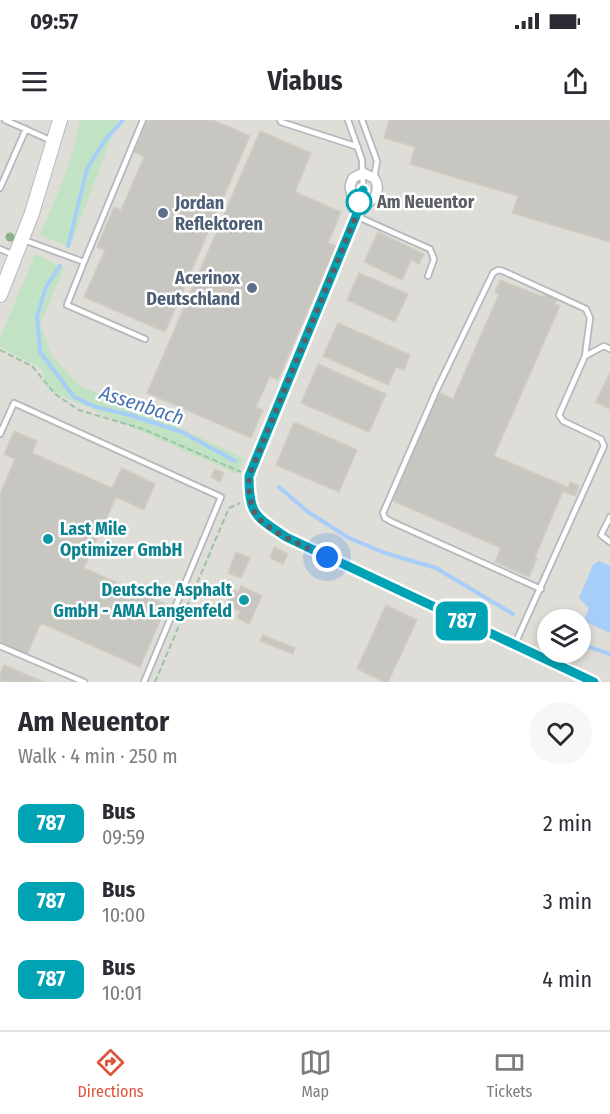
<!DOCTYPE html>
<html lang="en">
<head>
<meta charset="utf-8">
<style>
  :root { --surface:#fff; --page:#f7f7f7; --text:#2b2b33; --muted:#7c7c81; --line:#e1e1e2; --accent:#dd5239 }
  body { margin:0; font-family:"Fira Sans Condensed",sans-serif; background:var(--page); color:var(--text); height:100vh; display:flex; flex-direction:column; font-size:22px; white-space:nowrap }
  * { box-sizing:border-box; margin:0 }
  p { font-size:20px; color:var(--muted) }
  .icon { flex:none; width:33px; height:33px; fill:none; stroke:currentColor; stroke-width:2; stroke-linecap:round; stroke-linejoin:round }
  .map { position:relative; height:562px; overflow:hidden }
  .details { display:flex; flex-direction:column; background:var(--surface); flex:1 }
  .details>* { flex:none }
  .badge { padding:0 12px; border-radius:9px; font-size:21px; line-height:39px }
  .fabs { position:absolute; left:537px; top:489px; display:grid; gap:12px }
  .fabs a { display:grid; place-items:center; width:54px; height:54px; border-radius:50%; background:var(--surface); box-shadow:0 3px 9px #0003; font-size:30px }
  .you { position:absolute; width:30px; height:30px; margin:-15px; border:4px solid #fff; border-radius:50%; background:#1a73e8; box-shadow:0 0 0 9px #1a73e833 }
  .map>.badge { position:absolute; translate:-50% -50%; box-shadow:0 0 0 3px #fff }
  .round { display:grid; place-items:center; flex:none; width:63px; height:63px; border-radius:32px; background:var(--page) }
  .head { display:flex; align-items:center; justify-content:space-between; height:102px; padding:0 18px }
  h1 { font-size:28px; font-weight:700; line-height:45px }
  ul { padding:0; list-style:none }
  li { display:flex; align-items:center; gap:18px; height:78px; padding:0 18px }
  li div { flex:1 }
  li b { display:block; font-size:22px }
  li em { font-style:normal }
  li .badge { min-width:66px; font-weight:700; text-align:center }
  .status { display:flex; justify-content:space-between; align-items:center; height:42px; padding:0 30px; background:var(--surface); direction:ltr }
  .status svg { height:16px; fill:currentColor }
  header { display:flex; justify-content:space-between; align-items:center; height:78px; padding:0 18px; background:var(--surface); font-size:27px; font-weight:700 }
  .menu { display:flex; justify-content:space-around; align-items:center; height:84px; border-top:2px solid var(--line); background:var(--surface); font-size:16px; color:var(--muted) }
  .menu a { display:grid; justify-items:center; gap:3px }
  .menu .on { color:var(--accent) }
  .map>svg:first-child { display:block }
  .industrial { fill:#deddd7; fill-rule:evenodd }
  .green { fill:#c1e3c3 }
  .water { fill:#a7cef9 }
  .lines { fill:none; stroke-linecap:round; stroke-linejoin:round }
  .stream { stroke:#a7cef9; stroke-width:4 }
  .building { fill:#c8c6c0; stroke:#d1cdc2; stroke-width:1.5 }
  .service-casing { stroke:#b5b8bc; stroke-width:8 }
  .minor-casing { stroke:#b5b8bc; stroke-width:12 }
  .secondary-casing { stroke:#b6b9be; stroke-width:16 }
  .path { stroke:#9bc3a9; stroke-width:2; stroke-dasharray:6 3; stroke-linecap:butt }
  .service { stroke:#fff; stroke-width:4.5 }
  .minor { stroke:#fff; stroke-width:9 }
  .secondary { stroke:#fff; stroke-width:14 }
  .tree { fill:#8bb18c }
  .line-casing { stroke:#fff; stroke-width:14 }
  .line { stroke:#00a3b4; stroke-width:9 }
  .walk { stroke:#5b5e62; stroke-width:6; stroke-dasharray:0 10.8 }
  .stop-dot { fill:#fff; stroke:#00a3b4; stroke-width:3 }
  .service-dot { fill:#5c6f8a; stroke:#fff; stroke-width:2 }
  .culture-dot { fill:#0f9aa8; stroke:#fff; stroke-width:2 }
  .labels { text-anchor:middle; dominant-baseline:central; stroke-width:5; stroke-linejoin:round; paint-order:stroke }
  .stop-label { font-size:18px; font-weight:bold; fill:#5b5e62; stroke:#fff; text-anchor:start }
  .service-label { font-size:18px; font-weight:bold; fill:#4e5e75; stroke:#fff; text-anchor:start }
  .culture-label { font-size:18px; font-weight:bold; fill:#0d838f; stroke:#fff; text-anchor:start }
  .water-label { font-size:20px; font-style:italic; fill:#4874b2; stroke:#fff }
</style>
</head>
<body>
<div class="status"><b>09:57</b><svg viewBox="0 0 49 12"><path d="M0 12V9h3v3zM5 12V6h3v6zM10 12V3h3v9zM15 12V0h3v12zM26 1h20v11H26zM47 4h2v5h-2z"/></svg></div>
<header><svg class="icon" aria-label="menu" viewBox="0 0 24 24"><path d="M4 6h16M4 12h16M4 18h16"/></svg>Viabus<svg class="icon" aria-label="share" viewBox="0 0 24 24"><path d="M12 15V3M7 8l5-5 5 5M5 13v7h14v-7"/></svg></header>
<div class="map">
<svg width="610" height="562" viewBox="0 0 610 562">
  <rect width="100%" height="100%" fill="#edebe3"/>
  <path class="industrial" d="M0 0H610V562H0ZM548 500H580V532H548Z"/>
  <path class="green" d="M80 0H118L70 127 40 115C56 78 73 40 80 0Z
    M35 134 64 148 40 205 52 236 80 266 145 292 244 338 237 354 47 269 42 249 0 227V219Z"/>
  <path class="water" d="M599 441 610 446V513L584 501 589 488 579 478 593 445Z"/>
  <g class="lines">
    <path class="stream" d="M68 126 87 49 105 20 123 0
      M60 146 46 167 37 196 40 232 74 277 96 287 130 295 182 312 235 341
      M279 367 308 392 349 418 385 433 436 448 513 494
      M580 524 610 534"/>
  </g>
  <path class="building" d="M148 0H213L250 16 165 212 84 177 105 130 97 127 114 87 121 90 144 37 134 32Z
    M389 0H610V122L512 93 518 76 410 44 415 27 384 18Z
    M260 11 311 33 295 72 341 92 328 123 336 126 278 260 270 256 256 287 263 290 251 318 147 273Z
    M378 112 424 134 419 144 411 140 402 160 364 142Z
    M359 153 408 174 395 202 347 180Z
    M500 160 543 177 545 172 557 179 555 184 560 186 494 336 565 366 535 437 537 439 529 457 495 442 501 428 391 380 438 272 453 279 499 174 495 172Z
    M338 203 410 235 404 250 396 247 388 265 323 236Z
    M318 244 386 274 369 312 301 283Z
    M610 252V289L596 282Z
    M294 302 357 330 339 372 276 345Z
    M14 311 37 321 32 333 112 368 122 348 155 364 144 390 116 377 84 448 167 485 140 547 41 503 27 534 0 522V374L15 339 4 334Z
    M215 349 224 353 220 362 211 357Z
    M570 362 579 366 575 376 563 371 565 366 568 368Z
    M274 427 288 434 283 444 270 438Z
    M236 432 250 438 241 458 228 453Z
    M241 466 262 476 249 504 237 498 240 491 226 485 233 470 238 472Z
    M386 485 417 500 388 562H384L357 549Z
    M263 515 295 528 293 534 260 521Z
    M4 545 44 562H0V554Z"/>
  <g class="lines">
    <g class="service-casing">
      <path id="service" d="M5 0 52 21
        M280 0 281 2 358 27
        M348 0 362 40 363 70
        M362 0 377 41 374 58
        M0 68 26 9
        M356 96 430 129 434 139 428 156
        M24 120 84 142 143 0
        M0 129 14 135
        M84 142 67 185 145 219
        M0 314 14 283 221 377 144 562
        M610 397 601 415 610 422
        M541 469 392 402 385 398 383 393 437 269 493 153 498 150 503 151 586 189 590 198 585 236
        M0 526 84 562
        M514 526 604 326 601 319 563 301 559 295 585 236 604 226 610 229"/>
    </g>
    <g class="minor-casing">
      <path id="minor" d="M363 53 374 58C378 64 378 68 376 75L356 96 350 66 353 58Z
        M363 70 356 96 249 356C249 395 255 396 286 417L594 562"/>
    </g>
    <g class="secondary-casing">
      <path id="secondary" d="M0 175 32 93 60 0"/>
    </g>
    <path class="path" d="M0 230 32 246 55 274 79 290 143 309 241 352
      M155 562 229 388 240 383"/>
    <use href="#service" class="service"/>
    <use href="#minor" class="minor"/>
    <use href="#secondary" class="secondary"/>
  </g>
  <circle class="tree" cx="10" cy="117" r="4.5"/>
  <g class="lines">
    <g class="line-casing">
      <path id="line" d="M363 70 356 96 249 356C249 395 255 396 286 417L594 562"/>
    </g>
    <use href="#line" class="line"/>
    <path class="walk" d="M327 437C310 429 262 409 255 393 249 381 249 369 249 356L356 96 359 82"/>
  </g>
  <circle class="stop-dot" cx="359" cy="82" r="12"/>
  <g class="service-dot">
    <circle cx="163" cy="93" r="6"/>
    <circle cx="252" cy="168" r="6"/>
  </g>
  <g class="culture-dot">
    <circle cx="48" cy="419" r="6"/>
    <circle cx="244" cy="480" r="6"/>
  </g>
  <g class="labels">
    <g class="stop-label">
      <text x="377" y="82">Am Neuentor</text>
    </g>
    <g class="service-label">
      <text x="175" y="83">Jordan<tspan x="175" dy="21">Reflektoren</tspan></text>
      <text x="240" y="158" text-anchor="end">Acerinox<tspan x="240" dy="21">Deutschland</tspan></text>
    </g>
    <g class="culture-label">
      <text x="60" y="409">Last Mile<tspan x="60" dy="21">Optimizer GmbH</tspan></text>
      <text x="232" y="470" text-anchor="end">Deutsche Asphalt<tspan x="232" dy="21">GmbH - AMA Langenfeld</tspan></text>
    </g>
    <g class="water-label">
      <text transform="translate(142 285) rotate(18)">Assenbach</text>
    </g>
  </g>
</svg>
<div class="fabs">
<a><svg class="icon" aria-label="layers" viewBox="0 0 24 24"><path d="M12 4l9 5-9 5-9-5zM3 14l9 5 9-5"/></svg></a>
</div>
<div class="you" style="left:327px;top:437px"></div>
<b class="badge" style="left:462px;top:501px;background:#00a3b4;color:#fff">787</b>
</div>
<section class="details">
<div class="head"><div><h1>Am Neuentor</h1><p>Walk · 4 min · 250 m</p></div><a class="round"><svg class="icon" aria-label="heart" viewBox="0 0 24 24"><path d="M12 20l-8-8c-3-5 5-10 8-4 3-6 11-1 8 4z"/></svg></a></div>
<ul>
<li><span class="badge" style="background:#00a3b4;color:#fff">787</span><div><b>Bus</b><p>09:59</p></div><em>2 min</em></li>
<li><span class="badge" style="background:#00a3b4;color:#fff">787</span><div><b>Bus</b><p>10:00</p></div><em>3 min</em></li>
<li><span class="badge" style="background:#00a3b4;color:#fff">787</span><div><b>Bus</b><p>10:01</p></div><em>4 min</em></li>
</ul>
</section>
<nav class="menu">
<a class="on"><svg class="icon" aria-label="directions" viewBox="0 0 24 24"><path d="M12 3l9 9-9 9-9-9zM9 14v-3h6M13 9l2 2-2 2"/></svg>Directions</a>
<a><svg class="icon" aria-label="map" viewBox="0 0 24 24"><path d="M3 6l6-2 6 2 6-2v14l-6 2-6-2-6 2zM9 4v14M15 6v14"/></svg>Map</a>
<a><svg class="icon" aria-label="tickets" viewBox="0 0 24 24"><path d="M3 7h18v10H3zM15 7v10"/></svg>Tickets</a>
</nav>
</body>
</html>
